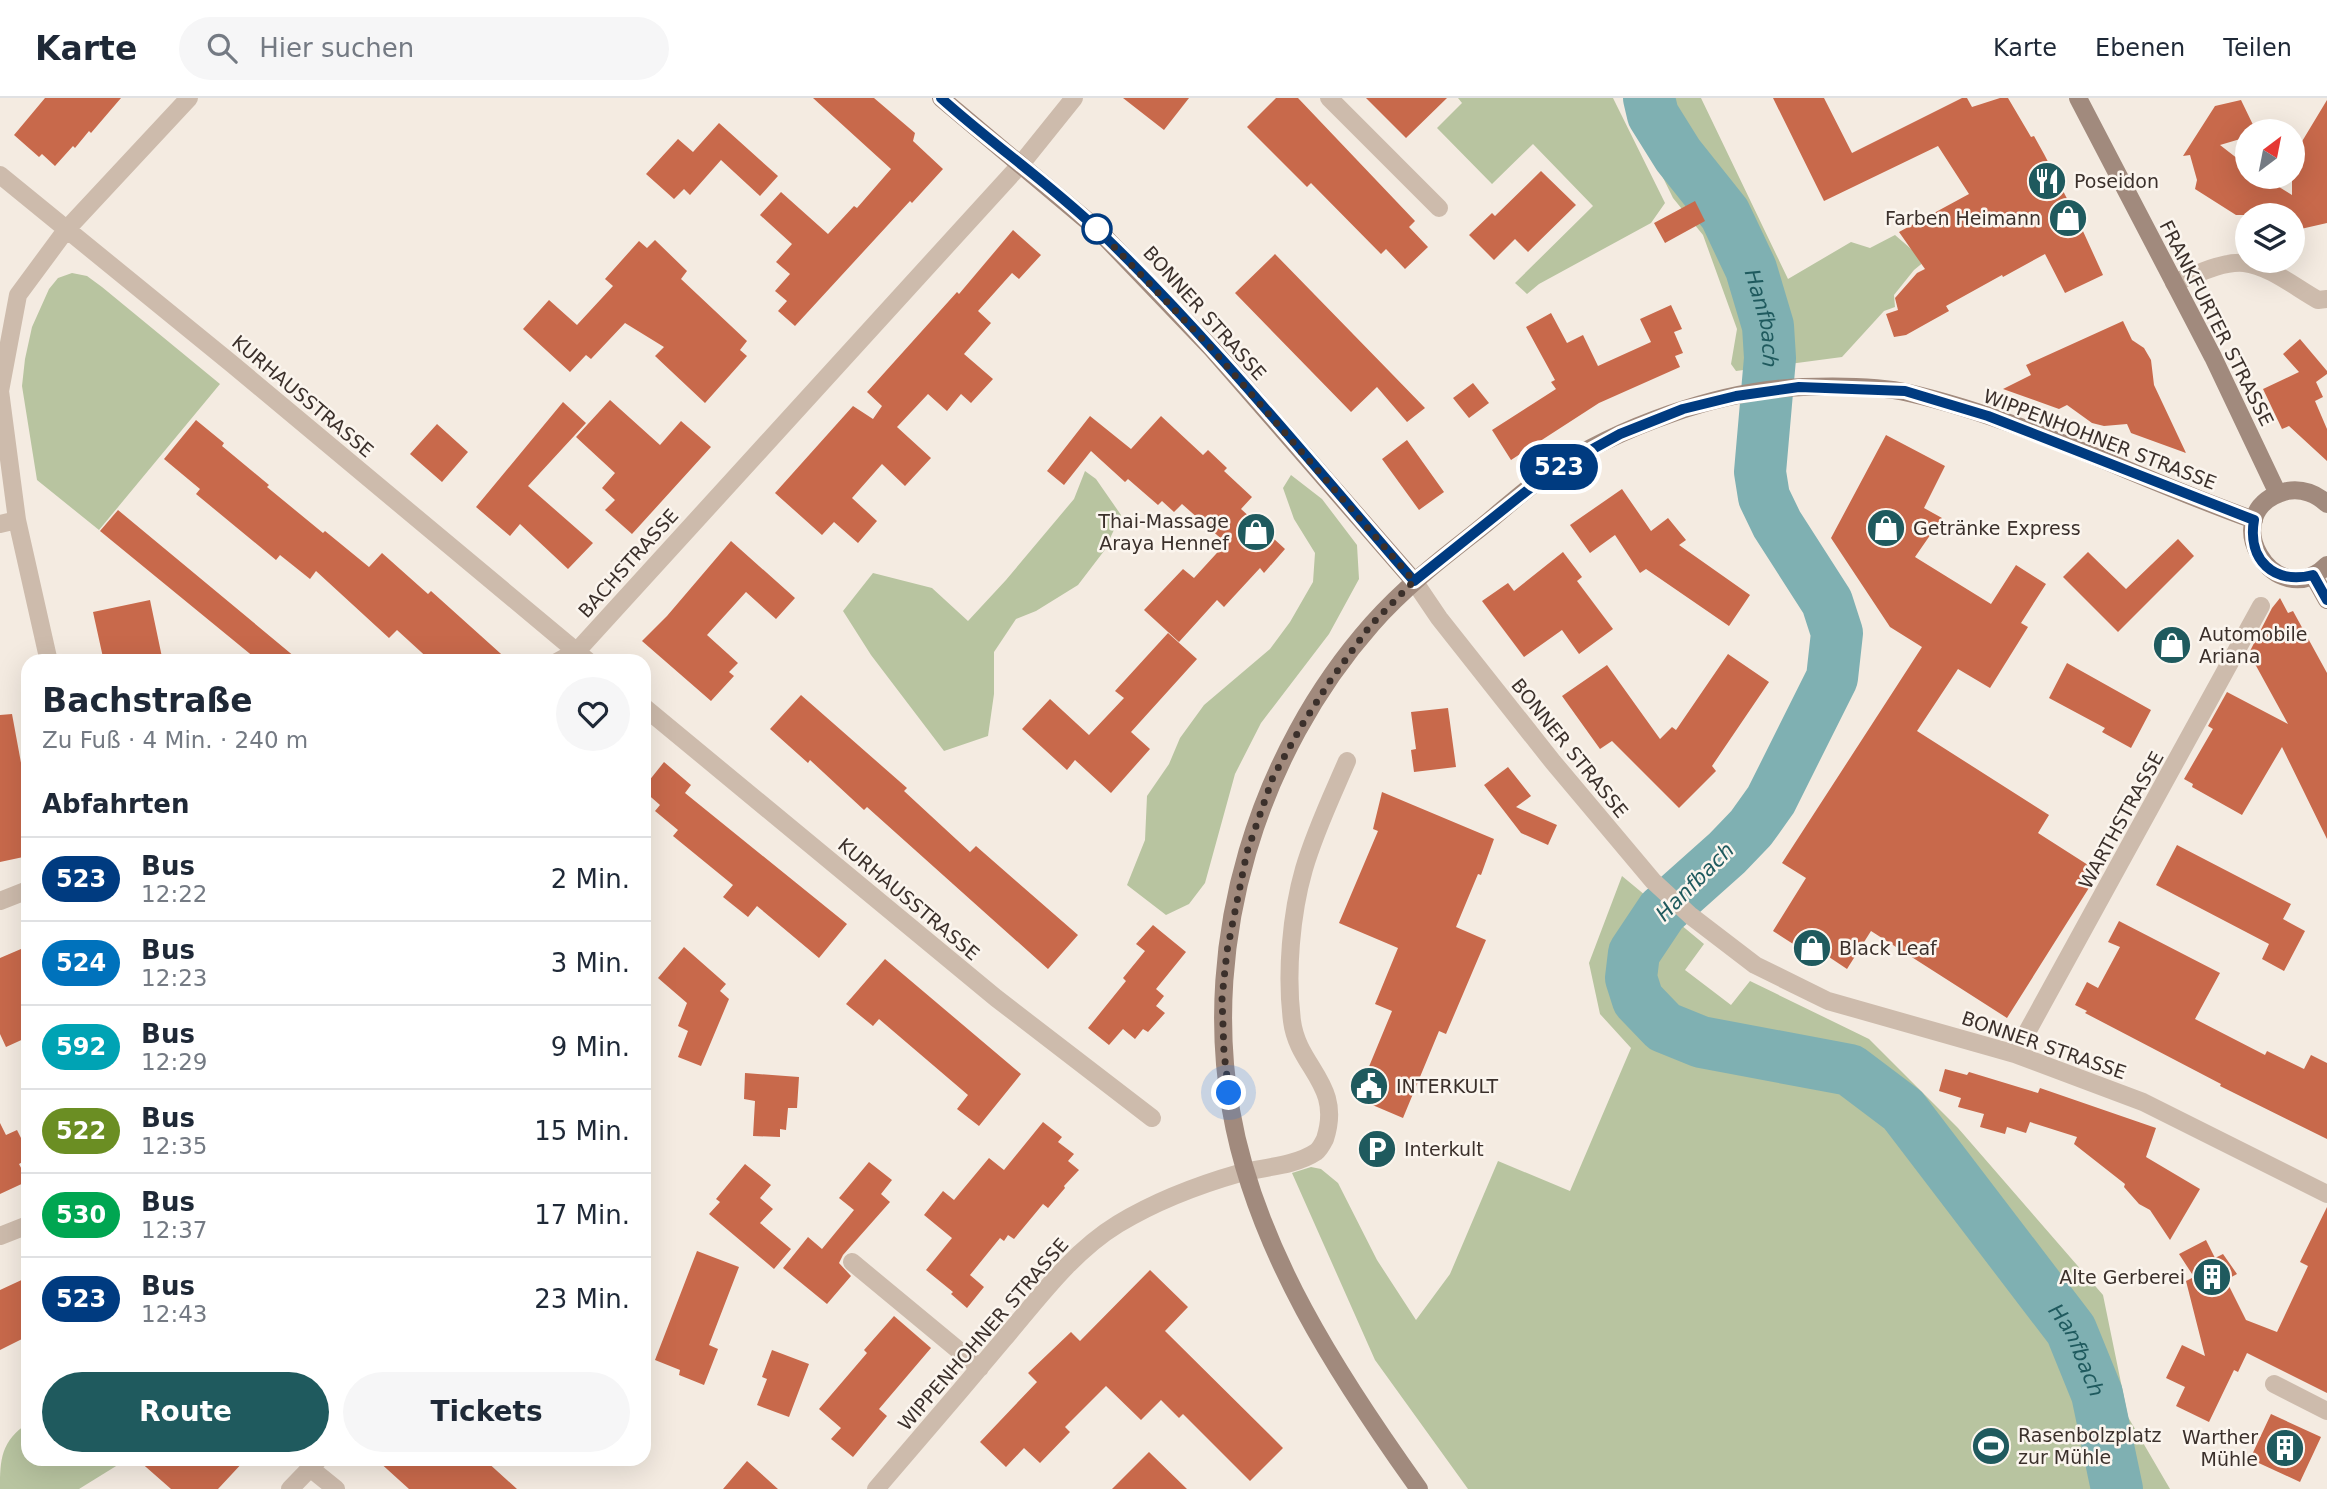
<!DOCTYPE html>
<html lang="de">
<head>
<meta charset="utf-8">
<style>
  :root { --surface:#fff; --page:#f6f6f7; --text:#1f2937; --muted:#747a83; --line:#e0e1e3; --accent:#1f5a5e }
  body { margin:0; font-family:"DejaVu Sans",sans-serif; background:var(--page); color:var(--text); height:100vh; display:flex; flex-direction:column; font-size:26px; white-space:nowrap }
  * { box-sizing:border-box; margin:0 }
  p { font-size:23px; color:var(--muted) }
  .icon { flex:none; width:38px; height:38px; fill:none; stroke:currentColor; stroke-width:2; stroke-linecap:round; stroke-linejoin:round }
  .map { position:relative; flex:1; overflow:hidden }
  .sheet { position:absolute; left:21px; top:556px; width:630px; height:812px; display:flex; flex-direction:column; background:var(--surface); border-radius:21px; box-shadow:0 7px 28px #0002 }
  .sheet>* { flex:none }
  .badge { padding:0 14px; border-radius:23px; font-size:24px; line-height:46px }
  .needle { width:46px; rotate:32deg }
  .fabs { position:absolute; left:2235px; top:21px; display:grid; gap:14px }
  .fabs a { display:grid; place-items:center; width:70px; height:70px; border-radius:50%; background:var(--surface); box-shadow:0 7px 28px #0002; font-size:35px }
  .you { position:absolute; width:35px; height:35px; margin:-18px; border:5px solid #fff; border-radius:50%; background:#1a73e8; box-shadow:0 0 0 10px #1a73e833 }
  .map>.badge { position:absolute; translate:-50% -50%; box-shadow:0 0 0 4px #fff }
  h2 { padding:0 21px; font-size:26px; line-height:63px }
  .round { display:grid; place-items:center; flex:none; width:74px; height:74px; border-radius:37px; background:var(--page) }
  .overview { display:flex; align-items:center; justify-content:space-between; height:119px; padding:0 21px }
  h1 { font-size:33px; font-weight:700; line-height:52px }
  .action { display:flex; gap:14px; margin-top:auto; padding:14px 21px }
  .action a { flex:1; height:80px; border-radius:42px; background:var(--accent); color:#fff; font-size:28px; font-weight:700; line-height:80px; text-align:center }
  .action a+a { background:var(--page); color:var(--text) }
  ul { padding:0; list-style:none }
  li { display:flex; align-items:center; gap:21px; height:84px; padding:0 21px; border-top:2px solid var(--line) }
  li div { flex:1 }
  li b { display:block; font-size:26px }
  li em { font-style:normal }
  li .badge { min-width:77px; font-weight:700; text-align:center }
  header { display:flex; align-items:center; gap:42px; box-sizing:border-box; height:98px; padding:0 35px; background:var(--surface); border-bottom:2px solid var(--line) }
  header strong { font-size:33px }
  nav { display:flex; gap:38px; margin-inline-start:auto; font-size:24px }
  .search { width:490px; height:63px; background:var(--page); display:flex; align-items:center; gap:18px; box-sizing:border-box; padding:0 24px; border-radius:38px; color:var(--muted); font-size:26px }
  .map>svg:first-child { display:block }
  .green { fill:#b8c4a0 }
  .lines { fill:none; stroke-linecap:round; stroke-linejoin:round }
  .river { stroke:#7fb0b2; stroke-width:52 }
  .building { fill:#c8694b }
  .street { stroke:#cdbbac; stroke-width:18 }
  .secondary { stroke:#a18a7d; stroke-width:18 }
  .line-casing { stroke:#fff; stroke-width:16 }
  .line { stroke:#003b80; stroke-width:10 }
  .walk { stroke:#3b302b; stroke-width:7; stroke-dasharray:0 12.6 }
  .stop-dot { fill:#fff; stroke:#003b80; stroke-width:3.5 }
  .labels { text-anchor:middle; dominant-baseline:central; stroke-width:5; stroke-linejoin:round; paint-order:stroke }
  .poi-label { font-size:19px; fill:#3b302b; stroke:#fbf5ee; text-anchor:start }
  .street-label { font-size:19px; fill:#3b302b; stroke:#fbf5ee }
  .water-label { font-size:21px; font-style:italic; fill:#1f5a5e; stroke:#fbf5ee }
</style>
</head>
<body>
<header>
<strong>Karte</strong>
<div class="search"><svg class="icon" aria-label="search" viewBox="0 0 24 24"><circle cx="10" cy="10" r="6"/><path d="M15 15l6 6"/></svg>Hier suchen</div>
<nav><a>Karte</a><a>Ebenen</a><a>Teilen</a></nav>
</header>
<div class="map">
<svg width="2327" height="1391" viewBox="0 0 2327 1391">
  <rect width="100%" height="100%" fill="#f4ebe1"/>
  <path class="green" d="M1458 0H1613L1665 105 1651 125 1539 186 1527 196 1515 185 1593 108 1533 46 1492 86 1437 30 1462 5Z
    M1624 0H1701L1788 181 1851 144 1870 150 1895 137 1925 163 1914 172 1894 197 1895 209 1884 213 1842 259 1736 273 1731 266 1737 231 1703 137 1673 100Z
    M72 175 87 178 102 189 220 286 99 432 37 382 22 288 25 261 32 229 49 191 58 180Z
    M1085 373 1096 381 1121 417 1104 453 1078 487 1036 513 1016 521 994 554V596L988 638 944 653 871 557 843 513 873 475 932 490 968 523 1006 482 1074 401Z
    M1291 377 1322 401 1357 447 1359 481 1329 536 1261 625 1235 676 1205 785 1189 806 1166 817 1127 787 1145 742 1147 698 1169 666 1180 640 1204 607 1270 551 1290 524 1313 484 1315 455 1294 421 1283 390Z
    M1622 778 1704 846 1685 872 1731 907 1750 883 1869 941 1958 1030 2103 1197 2128 1319 2170 1391H1468L1375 1262 1292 1075 1311 1069 1321 1071 1338 1085 1377 1162 1416 1222 1450 1176 1498 1063 1570 1093 1631 950 1600 916 1589 865Z
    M28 1325V1362H120L121 1365 79 1391H0C0 1361 1 1343 28 1325Z"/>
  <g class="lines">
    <path class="river" id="s1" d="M1649 0 1653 17 1678 57 1725 116 1751 171 1768 228 1770 260 1760 374 1764 399 1777 426 1827 504 1837 535 1832 580 1771 702 1751 730 1727 755 1662 813 1634 855 1631 880 1638 902 1664 929 1701 944 1850 972 1903 1012 2071 1232 2097 1296 2117 1391"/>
  </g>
  <path class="building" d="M45 0H121L91 35 89 33 75 50 73 48 55 68 42 56 39 59 14 37Z
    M813 0H874L915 35 913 43 943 71 912 105 910 103 795 228 778 213 787 203 775 193 790 176 776 164 792 146 760 117 781 94 828 136 854 108 857 110 891 71Z
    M1123 0H1189L1164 32Z
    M1276 0H1298L1415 123 1409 129 1428 149 1405 171 1386 151 1381 156 1311 85 1307 89 1247 29Z
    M1366 0H1447L1406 40Z
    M1773 0H1824L1852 55 1962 0H1967L1972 9 2000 0H2008L2031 39 2034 38 2044 56 2077 120 2103 177 2065 195 2045 156 2003 179 2002 177 1946 208 1949 213 1931 223 1906 237 1894 239 1886 216 1898 212 1895 200 1917 175 1925 171 1899 134 1969 96 1938 48 1824 103Z
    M2241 2 2256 33H2247V39L2220 47 2247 68V79H2263L2292 97V60L2327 2V125L2292 133V117H2236L2195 91 2197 82 2190 57 2183 58 2215 8Z
    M719 25 778 78 760 98 721 62 690 97 684 91 674 101 646 76 678 41 693 54Z
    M1541 73 1576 107 1528 154 1515 141 1494 162 1469 137 1492 115 1495 118Z
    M1695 103 1705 123 1665 145 1654 125Z
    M1013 132 1041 157 1019 181 1012 175 978 213 991 225 964 256 993 281 971 305 961 296 947 313 928 296 897 329 931 360 905 388 882 366 852 400 877 423 858 445 834 424 822 437 775 395 853 308 873 321 882 308 867 294 957 194 959 196Z
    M655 142 687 173 681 181 747 243 740 252 747 258 705 305 655 258 664 249 625 225 591 261 586 257 570 274 523 231 549 202 577 227 613 188 605 181 639 143 647 150Z
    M1275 156 1391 275 1425 310 1407 324 1377 289 1351 314 1235 195Z
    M1671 207 1682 231 1674 234 1683 255 1675 258 1680 269 1599 305 1511 362 1492 332 1556 291 1551 284 1555 282 1526 229 1551 215 1567 245 1583 237 1598 268 1651 244 1640 221Z
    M2123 223 2132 242 2144 250 2151 262 2154 287 2186 355 2131 335 2127 326 2104 328 2092 325 2067 307 2059 311 2003 291 2031 277 2026 267Z
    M2300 241 2327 273V276L2316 284 2323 299 2315 303 2327 331V363L2289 328 2282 331 2263 291 2299 274 2283 256Z
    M1473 285 1489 305 1469 320 1453 300Z
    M610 302 660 347 681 323 711 349 632 436 605 412 615 402 602 390 615 375 576 339Z
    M563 304 586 325 528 388 593 445 568 471 520 426 510 438 476 409Z
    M1090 318 1131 351 1161 318 1203 357 1208 352 1227 370 1224 373 1252 399 1241 411 1285 451 1264 475 1260 470 1224 509 1217 502 1179 544 1144 512 1183 471 1194 480 1226 445 1182 406 1174 414 1162 403 1158 407 1128 381 1125 384 1091 353 1064 387 1047 373Z
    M196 322 224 345 222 348 269 387 267 389 323 435 325 433 369 469 382 455 428 496 431 493 510 564H432L397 532 389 540 316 473 310 481 280 457 276 462 196 396 200 391 164 361Z
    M437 326 468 354 442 384 410 356Z
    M1886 337 1945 368 1924 410 1942 420 1915 459 1991 506 2016 467 2046 486 2021 525 2028 529 1990 590 1958 571 1917 633 2049 717 2038 735 2099 774 2007 920 1871 833 1847 871 1823 855 1818 862 1773 833 1806 780 1782 765 1922 549 1890 529 1831 440Z
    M1407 342 1444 394 1419 412 1382 361Z
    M1622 391 1651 433 1668 420 1686 442 1679 447 1750 497 1729 528 1646 471 1640 475 1615 437 1590 455 1570 427Z
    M118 412 301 564H260L100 433Z
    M2178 441 2194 458 2118 534 2063 479 2088 454 2126 491Z
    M731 443 795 500 776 521 746 494 707 537 738 565 729 574 734 578 711 603 642 543 667 518Z
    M1563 454 1582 479 1577 483 1613 531 1579 556 1562 532 1524 559 1482 503 1508 485 1514 493Z
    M2280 500 2288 515 2293 513 2327 575V741L2282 649 2242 717 2192 689 2193 686 2184 681 2213 631 2208 628 2227 594 2288 626 2249 555 2272 510Z
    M150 502 163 564H104L93 514Z
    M1168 535 1197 561 1131 634 1150 651 1111 695 1075 662 1067 672 1022 631 1050 601 1089 637 1124 600 1115 593Z
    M1728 556 1769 584 1712 668 1716 673 1679 710 1612 643 1600 651 1562 598 1607 567 1660 641 1672 629 1676 632Z
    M2067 565 2151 612 2131 650 2102 634 2105 630 2049 600Z
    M801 597 907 690 904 693 970 754 976 748 1078 837 1048 871 867 709 864 712 810 662 808 665 770 631Z
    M1448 610 1456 669 1414 674 1411 652 1416 651 1411 614Z
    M12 616 24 681H28V758L0 764V617Z
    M664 664 691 687 685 695 847 826 819 860 757 808 748 819 723 799 733 787 673 738 678 732 655 713 660 707 644 693V689Z
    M1508 669 1531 698 1516 709 1557 727 1548 747 1521 735 1484 687Z
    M1382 694 1494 741 1481 777 1478 776 1456 829 1486 842 1446 936 1439 933 1403 1020 1356 1000 1392 913 1375 906 1398 850 1339 825 1378 733 1373 731Z
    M2177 747 2291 806 2283 821 2305 833 2284 873 2262 861 2269 846 2156 787Z
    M2119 823 2220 875 2195 921 2265 957 2267 953 2304 971 2311 957 2327 965V1041L2220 988 2221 986 2085 915 2087 913 2075 907 2087 884 2098 890 2120 849 2108 844Z
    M1153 827 1186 854 1156 891 1164 898 1156 908 1165 915 1148 934 1143 931 1135 941 1123 931 1109 947 1088 930 1126 883 1123 880 1145 853 1136 846Z
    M28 848V939L6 949 0 936V860Z
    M684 849 726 886 720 893 729 901 701 968 678 959 688 933 678 928 687 905 658 880Z
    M885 861 1021 976 979 1028 957 1011 968 997 879 921 873 928 846 906Z
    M1945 971 1967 977 1969 974 2038 995 2040 990 2156 1030 2146 1059 2200 1091 2170 1142 2150 1112 2139 1106 2124 1089 2125 1086 2074 1046 2077 1039 2030 1024 2026 1035 2007 1029 2005 1036 1980 1029 1984 1016 1958 1009 1961 1000 1939 993Z
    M745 975 799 979 797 1010H788L786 1032 780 1031V1039L753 1038 755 1003 744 1001Z
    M1043 1024 1062 1039 1058 1044 1074 1056 1068 1063 1079 1072 1064 1088 1065 1090 1048 1110 1043 1106 1014 1141 1008 1137 1004 1143 1000 1140 970 1177 984 1189 967 1210 951 1196 953 1194 926 1172 952 1140 924 1117 943 1093 954 1102 989 1060 1004 1072Z
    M0 1025 6 1037 17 1032 28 1054V1061L19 1066 28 1083 0 1096Z
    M869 1064 892 1082 881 1096 890 1104 843 1157 839 1165 851 1178 827 1206 783 1170 808 1139 822 1151 854 1112 839 1100Z
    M745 1066 771 1087 760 1100 773 1111 760 1125 791 1151 774 1171 709 1116 720 1104 716 1101Z
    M2327 1109V1295L2247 1255 2238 1274 2234 1272 2209 1324 2176 1308 2185 1289 2166 1280 2182 1247 2205 1258 2186 1183 2194 1179 2179 1156 2206 1142 2215 1160 2223 1156 2237 1176 2226 1182 2246 1222 2277 1234 2308 1168 2300 1164Z
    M697 1153 739 1169 709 1247 718 1251 704 1287 679 1277 680 1272 655 1262Z
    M1150 1172 1188 1209 1165 1233 1283 1350 1250 1383 1183 1316 1179 1320 1161 1302 1141 1322 1106 1288 1065 1329 1070 1334 1040 1365 1024 1350 1006 1369 980 1344 1037 1284 1028 1275 1071 1234 1080 1243Z
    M28 1179V1238L0 1252V1192Z
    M894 1218 931 1250 879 1311 887 1318 853 1359 831 1341 841 1330 819 1311 867 1255 864 1252Z
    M772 1252 809 1266 789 1319 757 1307 767 1281 762 1279Z
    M2271 1316 2321 1339 2300 1384 2250 1361Z
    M1149 1354 1187 1391H1112Z
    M138 1362H245L218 1391H171Z
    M377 1362H485L517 1391H409Z
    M747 1363 778 1391H723Z"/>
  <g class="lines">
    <path class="street" d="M1329 0 1439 110
      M0 77 232 266 589 564
      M2174 185C2195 177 2221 163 2244 165 2270 168 2296 190 2318 202L2327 201
      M0 426 17 422
      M1414 483 1439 520 1553 664 1653 783 1691 818 1755 867 1828 903 2015 956 2143 1004 2327 1096
      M49 564 17 422 0 293 18 197 66 132 189 0
      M557 564 577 553 1021 66 1074 0
      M644 609 996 900 1152 1020
      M0 803 28 792
      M2015 956 2261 508
      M0 1138 28 1127
      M852 1164 980 1270
      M2274 1286 2327 1313
      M310 1370 336 1391
      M290 1391 318 1362
      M876 1391C919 1341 961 1292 1003 1242 1038 1201 1072 1154 1118 1126 1156 1103 1198 1087 1240 1075 1264 1069 1295 1068 1316 1054 1320 1051 1323 1045 1325 1041 1343 986 1298 970 1292 923 1286 876 1291 816 1304 771 1315 733 1332 698 1347 663"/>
    <path class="secondary" d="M941 0 1097 131 1212 251 1414 483
      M2078 0 2213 259 2278 396
      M2327 406C2317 396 2302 390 2287 393 2211 413 2276 519 2327 467
      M2313 477 2327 502
      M1419 1391C1339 1279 1255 1151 1231 1012 1201 842 1258 655 1372 526 1402 492 1437 464 1473 436 1499 416 1522 393 1549 375 1618 329 1719 292 1803 289 1833 288 1880 288 1909 295 2027 322 2140 382 2254 422"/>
  </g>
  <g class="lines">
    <g class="line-casing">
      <path id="line" d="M941 0C992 46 1049 85 1099 133 1210 240 1312 366 1414 483L1549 375 1620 336 1683 311 1736 298 1799 289 1905 293 1988 318 2254 422C2247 462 2274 487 2313 477L2327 502"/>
    </g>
    <use href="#line" class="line"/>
    <path class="walk" d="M1097 131 1212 251 1414 483 1370 528 1330 583 1302 627 1273 679 1247 754 1227 853 1222 900 1224 955 1229 995"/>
  </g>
  <defs>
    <g id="restaurant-disc" transform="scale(2.0125)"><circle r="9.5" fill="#1f5a5e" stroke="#fbf5ee"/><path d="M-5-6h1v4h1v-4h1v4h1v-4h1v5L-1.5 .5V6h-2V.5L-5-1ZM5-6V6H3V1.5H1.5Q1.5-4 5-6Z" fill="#fff"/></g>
    <g id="shop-disc" transform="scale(2.0125)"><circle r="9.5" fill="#1f5a5e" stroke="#fbf5ee"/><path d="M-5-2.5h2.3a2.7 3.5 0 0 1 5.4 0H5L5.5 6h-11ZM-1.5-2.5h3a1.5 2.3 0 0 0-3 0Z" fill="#fff"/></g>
    <g id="civic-disc" transform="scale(2.0125)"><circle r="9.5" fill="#1f5a5e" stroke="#fbf5ee"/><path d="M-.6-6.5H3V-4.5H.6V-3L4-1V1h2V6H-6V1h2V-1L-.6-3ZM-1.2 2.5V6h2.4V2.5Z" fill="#fff"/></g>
    <g id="parking-disc" transform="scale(2.0125)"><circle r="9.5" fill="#1f5a5e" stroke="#fbf5ee"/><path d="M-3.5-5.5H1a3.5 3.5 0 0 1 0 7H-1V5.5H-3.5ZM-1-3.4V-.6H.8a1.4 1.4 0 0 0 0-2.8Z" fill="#fff"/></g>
    <g id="building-disc" transform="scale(2.0125)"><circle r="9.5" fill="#1f5a5e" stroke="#fbf5ee"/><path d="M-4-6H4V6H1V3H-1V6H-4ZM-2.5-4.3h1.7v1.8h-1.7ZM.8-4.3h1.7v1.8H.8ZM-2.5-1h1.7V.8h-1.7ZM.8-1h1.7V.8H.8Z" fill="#fff"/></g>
    <g id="stadium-disc" transform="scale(2.0125)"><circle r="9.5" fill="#1f5a5e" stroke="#fbf5ee"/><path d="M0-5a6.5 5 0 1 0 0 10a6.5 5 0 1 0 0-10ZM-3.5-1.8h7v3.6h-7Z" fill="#fff"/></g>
  </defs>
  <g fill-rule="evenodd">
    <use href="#restaurant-disc" x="2047" y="83"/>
    <use href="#shop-disc" x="2068" y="120"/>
    <use href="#shop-disc" x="1886" y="430"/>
    <use href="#shop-disc" x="1256" y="434"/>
    <use href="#shop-disc" x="2172" y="547"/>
    <use href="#shop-disc" x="1812" y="850"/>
    <use href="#civic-disc" x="1369" y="988"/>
    <use href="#parking-disc" x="1377" y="1051"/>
    <use href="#building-disc" x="2212" y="1179"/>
    <use href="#stadium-disc" x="1991" y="1348"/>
    <use href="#building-disc" x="2285" y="1350"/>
  </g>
  <circle class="stop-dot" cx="1097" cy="131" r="14"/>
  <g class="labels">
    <g class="poi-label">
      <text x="2074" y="83">Poseidon</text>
      <text x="2041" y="120" text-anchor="end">Farben Heimann</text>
      <text x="1229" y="423" text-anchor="end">Thai-Massage<tspan x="1229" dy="22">Araya Hennef</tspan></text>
      <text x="1913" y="430">Getränke Express</text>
      <text x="2199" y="536">Automobile<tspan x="2199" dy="22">Ariana</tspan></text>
      <text x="1839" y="850">Black Leaf</text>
      <text x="1396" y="988">INTERKULT</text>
      <text x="1404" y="1051">Interkult</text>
      <text x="2185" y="1179" text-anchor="end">Alte Gerberei</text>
      <text x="2018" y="1337">Rasenbolzplatz<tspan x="2018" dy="22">zur Mühle</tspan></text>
      <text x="2258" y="1339" text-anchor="end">Warther<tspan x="2258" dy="22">Mühle</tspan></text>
    </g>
    <g class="street-label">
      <text transform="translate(1205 215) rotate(48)">BONNER STRASSE</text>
      <text transform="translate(2217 225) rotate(63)">FRANKFURTER STRASSE</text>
      <text transform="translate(303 298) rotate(40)">KURHAUSSTRASSE</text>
      <text transform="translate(2100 341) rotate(21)">WIPPENHOHNER STRASSE</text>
      <text transform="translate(628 465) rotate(-48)">BACHSTRASSE</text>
      <text transform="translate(1570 650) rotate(51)">BONNER STRASSE</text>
      <text transform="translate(2121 722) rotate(-61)">WARTHSTRASSE</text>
      <text transform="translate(909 801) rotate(40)">KURHAUSSTRASSE</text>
      <text transform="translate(2044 947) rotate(19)">BONNER STRASSE</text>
      <text transform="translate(983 1236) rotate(-49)">WIPPENHOHNER STRASSE</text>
    </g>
    <g class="water-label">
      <text stroke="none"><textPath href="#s1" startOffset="252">Hanfbach</textPath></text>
      <text transform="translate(1695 784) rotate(-45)">Hanfbach</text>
      <text stroke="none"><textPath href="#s1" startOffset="1617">Hanfbach</textPath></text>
    </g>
  </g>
</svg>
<div class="fabs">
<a><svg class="needle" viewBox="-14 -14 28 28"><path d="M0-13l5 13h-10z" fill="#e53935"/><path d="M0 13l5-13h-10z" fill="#747a83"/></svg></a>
<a><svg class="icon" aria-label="layers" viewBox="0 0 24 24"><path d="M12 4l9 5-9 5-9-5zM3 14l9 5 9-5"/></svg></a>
</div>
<div class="you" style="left:1229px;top:995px"></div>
<b class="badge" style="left:1559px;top:369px;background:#003b80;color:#fff">523</b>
<section class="sheet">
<div class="overview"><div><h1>Bachstraße</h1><p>Zu Fuß · 4 Min. · 240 m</p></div><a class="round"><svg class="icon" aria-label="heart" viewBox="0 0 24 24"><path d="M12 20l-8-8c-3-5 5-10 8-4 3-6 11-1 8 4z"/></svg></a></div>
<h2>Abfahrten</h2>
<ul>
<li><span class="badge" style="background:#003b80;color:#fff">523</span><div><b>Bus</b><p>12:22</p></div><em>2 Min.</em></li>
<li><span class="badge" style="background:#0072bc;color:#fff">524</span><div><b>Bus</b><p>12:23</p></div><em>3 Min.</em></li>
<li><span class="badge" style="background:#00a3b4;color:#fff">592</span><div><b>Bus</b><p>12:29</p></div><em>9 Min.</em></li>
<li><span class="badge" style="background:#6b8e23;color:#fff">522</span><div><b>Bus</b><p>12:35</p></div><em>15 Min.</em></li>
<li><span class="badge" style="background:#00a651;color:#fff">530</span><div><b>Bus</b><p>12:37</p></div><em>17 Min.</em></li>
<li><span class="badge" style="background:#003b80;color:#fff">523</span><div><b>Bus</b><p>12:43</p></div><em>23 Min.</em></li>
</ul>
<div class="action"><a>Route</a><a>Tickets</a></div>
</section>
</div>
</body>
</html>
